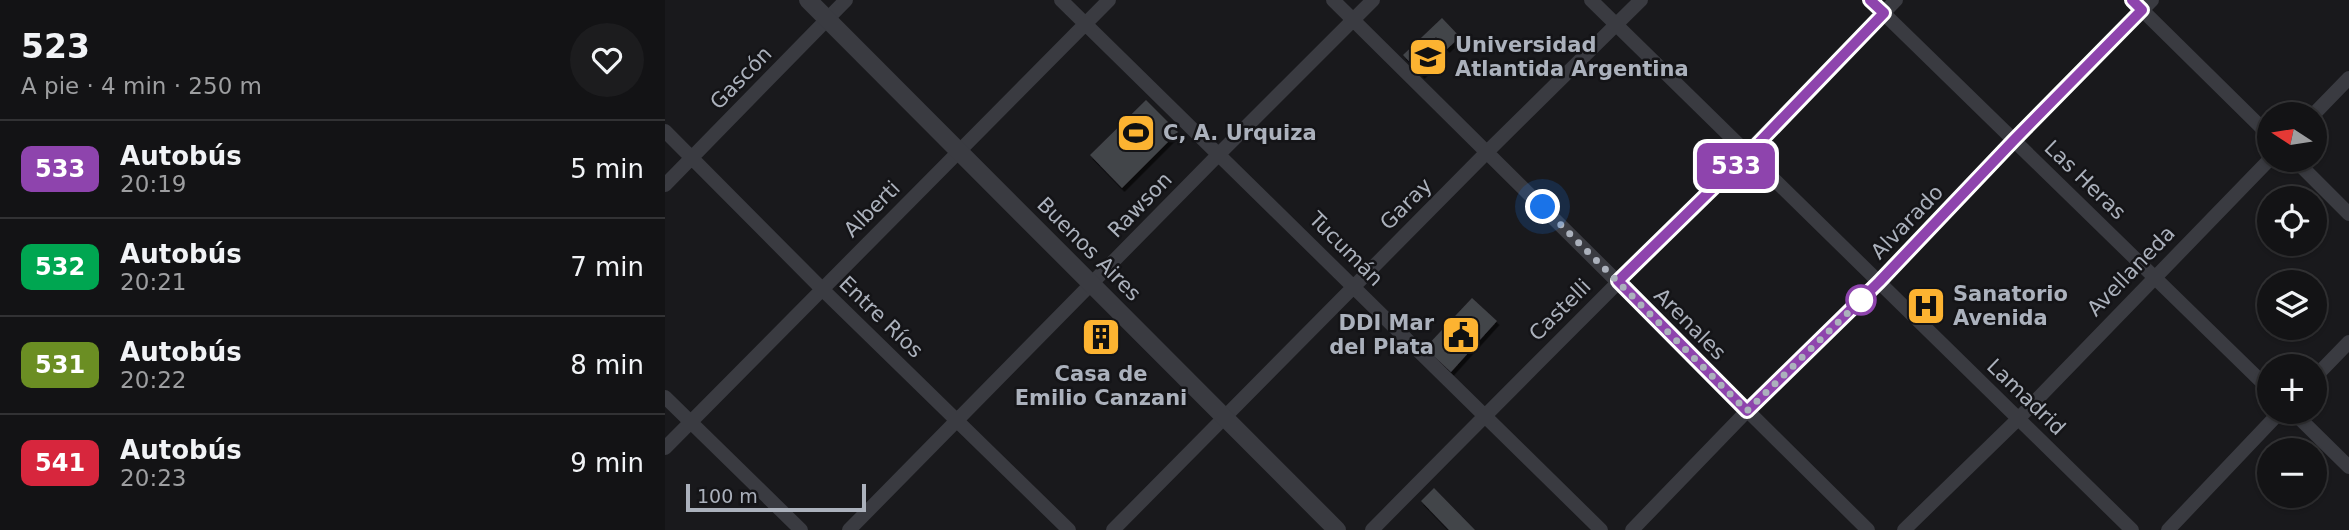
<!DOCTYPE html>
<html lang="es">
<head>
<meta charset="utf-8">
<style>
  :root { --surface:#131315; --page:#1c1c1e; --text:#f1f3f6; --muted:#9d9ea0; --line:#323234 }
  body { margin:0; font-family:"DejaVu Sans",sans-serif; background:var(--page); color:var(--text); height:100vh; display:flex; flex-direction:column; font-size:26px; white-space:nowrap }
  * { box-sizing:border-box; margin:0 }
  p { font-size:23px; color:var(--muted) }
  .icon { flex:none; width:38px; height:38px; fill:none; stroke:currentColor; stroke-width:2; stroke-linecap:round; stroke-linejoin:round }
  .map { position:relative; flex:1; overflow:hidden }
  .drawer { display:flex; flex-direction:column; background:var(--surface); width:665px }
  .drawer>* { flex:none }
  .badge { padding:0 14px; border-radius:10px; font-size:24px; line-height:46px }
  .needle { width:46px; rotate:282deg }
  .controls { position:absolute; left:1592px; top:102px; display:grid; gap:14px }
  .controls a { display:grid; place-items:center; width:70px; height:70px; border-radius:50%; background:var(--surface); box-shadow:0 2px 5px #0004,0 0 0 2px var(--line); font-size:35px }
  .scale { position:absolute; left:21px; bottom:18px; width:180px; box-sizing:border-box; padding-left:7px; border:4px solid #abb1bc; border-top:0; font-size:19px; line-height:24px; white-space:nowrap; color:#abb1bc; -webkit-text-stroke:5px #141417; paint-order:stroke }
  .you { position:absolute; width:35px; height:35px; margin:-18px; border:5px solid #fff; border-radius:50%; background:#1a73e8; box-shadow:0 0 0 10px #1a73e833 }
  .map>.badge { position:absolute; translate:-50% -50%; box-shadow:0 0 0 4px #fff }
  .round { display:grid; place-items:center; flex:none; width:74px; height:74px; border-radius:37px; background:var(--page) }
  .headline { display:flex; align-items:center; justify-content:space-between; height:119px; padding:0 21px }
  h1 { font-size:33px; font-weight:700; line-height:52px }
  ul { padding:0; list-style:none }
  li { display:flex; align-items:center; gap:21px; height:98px; padding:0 21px; border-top:2px solid var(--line) }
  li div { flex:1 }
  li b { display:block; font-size:26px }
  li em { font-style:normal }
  li .badge { min-width:77px; font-weight:700; text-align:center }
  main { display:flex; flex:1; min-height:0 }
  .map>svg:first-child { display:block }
  .building { fill:#434449; filter:url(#shadow) }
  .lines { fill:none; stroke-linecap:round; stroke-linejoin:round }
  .minor { stroke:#3a3b41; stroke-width:14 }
  .tertiary { stroke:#3a3b41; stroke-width:18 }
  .line-casing { stroke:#fff; stroke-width:16 }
  .line { stroke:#8e44ad; stroke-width:10 }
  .walk { stroke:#abb1bc; stroke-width:7; stroke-dasharray:0 12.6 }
  .stop-dot { fill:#fff; stroke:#8e44ad; stroke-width:3.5 }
  .labels { text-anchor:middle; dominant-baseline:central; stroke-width:5; stroke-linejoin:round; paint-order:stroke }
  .poi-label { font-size:21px; font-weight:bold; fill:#abb1bc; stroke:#141417; text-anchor:start }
  .street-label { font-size:21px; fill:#abb1bc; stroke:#141417 }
</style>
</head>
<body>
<main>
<section class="drawer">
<div class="headline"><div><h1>523</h1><p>A pie · 4 min · 250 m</p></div><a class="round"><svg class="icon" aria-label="heart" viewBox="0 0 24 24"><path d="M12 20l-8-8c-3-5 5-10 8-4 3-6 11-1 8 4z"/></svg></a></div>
<ul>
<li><span class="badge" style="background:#8e44ad;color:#fff">533</span><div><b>Autobús</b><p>20:19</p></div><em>5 min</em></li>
<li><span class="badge" style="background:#00a651;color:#fff">532</span><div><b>Autobús</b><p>20:21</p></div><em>7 min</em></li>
<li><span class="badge" style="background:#6b8e23;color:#fff">531</span><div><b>Autobús</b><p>20:22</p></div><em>8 min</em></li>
<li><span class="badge" style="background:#d7263d;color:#fff">541</span><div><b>Autobús</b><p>20:23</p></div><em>9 min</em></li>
</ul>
</section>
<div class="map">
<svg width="1684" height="530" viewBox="0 0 1684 530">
  <defs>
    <filter id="shadow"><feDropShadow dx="2.5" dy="4" stdDeviation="0" flood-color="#0009"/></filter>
  </defs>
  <rect width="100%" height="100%" fill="#19191c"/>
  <path class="building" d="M777 18 795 37 782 49 771 37 764 44 776 57 757 75 738 55Z
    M481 100 513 132 457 188 425 155Z
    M807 298 832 321 786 372 760 348Z
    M439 326 448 334 433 349 424 340Z
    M769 488 810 530H784L756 501Z"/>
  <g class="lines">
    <path class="minor" d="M396 0 936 530
      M668 0 1203 530
      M926 0 1467 530
      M1205 0 1605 390
      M1467 0 1605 136
      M1649 114 1684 78
      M0 131 156 288 404 530
      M1629 159 1684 214
      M0 185 181 0
      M1650 377 1684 342
      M0 397 136 530
      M1627 411 1684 467
      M0 448 444 0
      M184 530 554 154 708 0
      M448 530 822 152 976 0
      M707 530C881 353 1059 179 1231 0
      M967 530 1082 411 1214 282 1349 140 1487 0
      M1239 530 1353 419 1605 159
      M1503 530 1616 411"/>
    <path class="tertiary" d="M143 0 672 530"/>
  </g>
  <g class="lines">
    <g class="line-casing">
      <path id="line" d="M1205 0 1219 13 1083 154 953 281 1082 411 1214 282 1349 140 1477 10 1467 0"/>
    </g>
    <use href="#line" class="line"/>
    <path class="walk" d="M878 207 1082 411 1196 300"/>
  </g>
  <defs>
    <g id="university-square" transform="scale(2.0125)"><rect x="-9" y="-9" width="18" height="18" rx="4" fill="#fcb331" stroke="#141417"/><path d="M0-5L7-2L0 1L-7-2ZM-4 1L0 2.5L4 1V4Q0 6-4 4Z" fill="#111"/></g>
    <g id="stadium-square" transform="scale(2.0125)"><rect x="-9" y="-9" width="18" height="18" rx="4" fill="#fcb331" stroke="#141417"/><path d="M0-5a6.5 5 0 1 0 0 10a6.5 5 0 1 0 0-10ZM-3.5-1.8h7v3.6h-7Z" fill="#111"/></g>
    <g id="hospital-square" transform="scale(2.0125)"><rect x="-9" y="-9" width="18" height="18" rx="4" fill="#fcb331" stroke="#141417"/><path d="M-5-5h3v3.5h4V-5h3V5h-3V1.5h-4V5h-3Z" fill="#111"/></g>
    <g id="civic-square" transform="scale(2.0125)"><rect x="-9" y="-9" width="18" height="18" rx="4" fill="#fcb331" stroke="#141417"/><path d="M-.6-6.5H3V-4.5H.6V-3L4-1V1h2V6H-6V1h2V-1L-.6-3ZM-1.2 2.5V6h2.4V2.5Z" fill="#111"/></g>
    <g id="building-square" transform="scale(2.0125)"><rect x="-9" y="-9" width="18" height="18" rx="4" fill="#fcb331" stroke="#141417"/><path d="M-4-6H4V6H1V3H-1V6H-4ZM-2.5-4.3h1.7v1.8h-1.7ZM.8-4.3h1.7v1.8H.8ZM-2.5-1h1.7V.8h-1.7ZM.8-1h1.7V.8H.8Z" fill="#111"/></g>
  </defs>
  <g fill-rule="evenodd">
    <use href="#university-square" x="763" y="57"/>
    <use href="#stadium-square" x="471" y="133"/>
    <use href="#hospital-square" x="1261" y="306"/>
    <use href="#civic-square" x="796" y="335"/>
    <use href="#building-square" x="436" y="337"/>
  </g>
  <circle class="stop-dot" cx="1196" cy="300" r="14"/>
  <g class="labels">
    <g class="poi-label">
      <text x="790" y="45">Universidad<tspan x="790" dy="24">Atlantida Argentina</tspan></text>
      <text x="498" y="133">C, A. Urquiza</text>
      <text x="1288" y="294">Sanatorio<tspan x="1288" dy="24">Avenida</tspan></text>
      <text x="769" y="323" text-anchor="end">DDI Mar<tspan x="769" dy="24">del Plata</tspan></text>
      <text x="436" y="374" text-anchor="middle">Casa de<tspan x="436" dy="24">Emilio Canzani</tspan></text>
    </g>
    <g class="street-label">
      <text transform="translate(76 78) rotate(-46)">Gascón</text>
      <text transform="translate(1420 180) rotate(44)">Las Heras</text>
      <text transform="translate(741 204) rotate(-45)">Garay</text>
      <text transform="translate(475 205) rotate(-46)">Rawson</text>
      <text transform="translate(207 209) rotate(-45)">Alberti</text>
      <text transform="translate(1242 222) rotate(-46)">Alvarado</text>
      <text transform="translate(424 249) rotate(45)">Buenos Aires</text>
      <text transform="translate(681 249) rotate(45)">Tucumán</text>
      <text transform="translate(1466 271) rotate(-46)">Avellaneda</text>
      <text transform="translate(895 310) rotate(-45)">Castelli</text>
      <text transform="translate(216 317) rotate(44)">Entre Ríos</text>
      <text transform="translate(1025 324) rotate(45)">Arenales</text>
      <text transform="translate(1361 397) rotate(44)">Lamadrid</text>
    </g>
  </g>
</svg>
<div class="controls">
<a><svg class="needle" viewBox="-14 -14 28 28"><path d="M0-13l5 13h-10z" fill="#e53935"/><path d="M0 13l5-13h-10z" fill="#9d9ea0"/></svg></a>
<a><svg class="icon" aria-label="locate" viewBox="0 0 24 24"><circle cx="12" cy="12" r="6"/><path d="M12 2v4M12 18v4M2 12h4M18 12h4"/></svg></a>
<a><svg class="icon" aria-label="layers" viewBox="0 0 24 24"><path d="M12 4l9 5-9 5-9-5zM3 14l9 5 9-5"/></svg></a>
<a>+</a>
<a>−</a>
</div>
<div class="scale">100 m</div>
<div class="you" style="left:878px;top:207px"></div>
<b class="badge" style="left:1071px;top:166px;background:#8e44ad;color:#fff">533</b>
</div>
</main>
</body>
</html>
